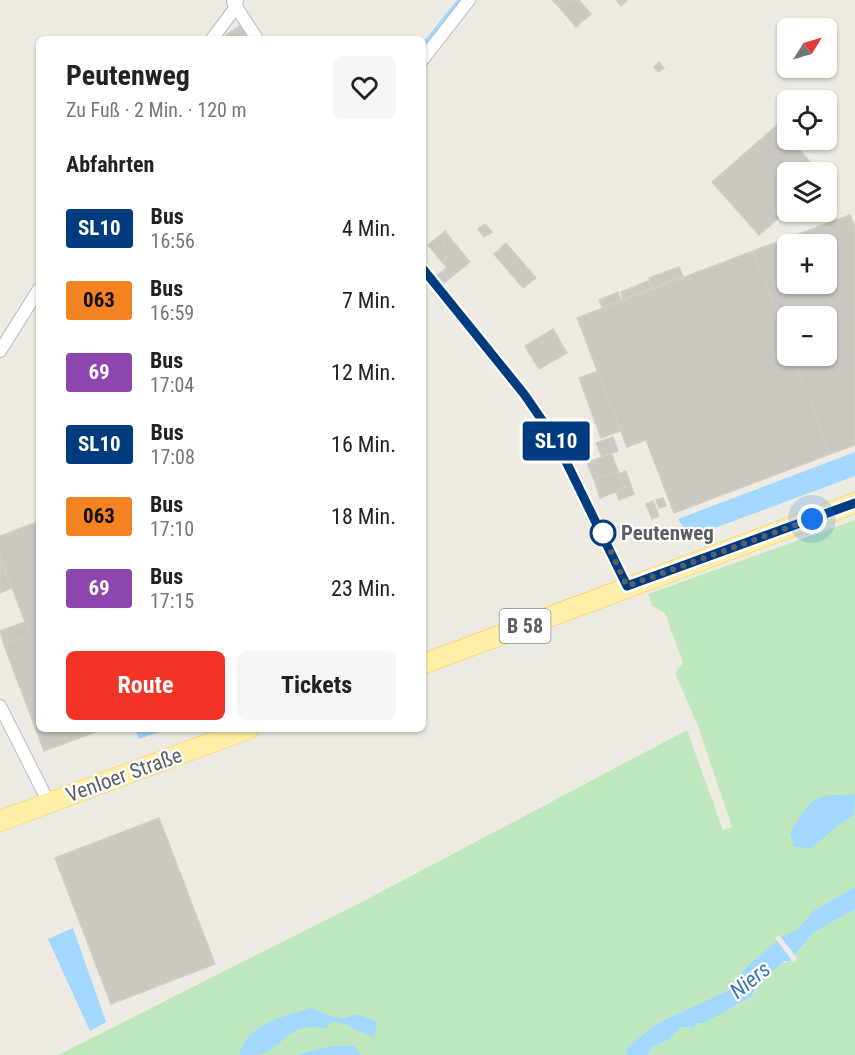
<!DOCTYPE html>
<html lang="de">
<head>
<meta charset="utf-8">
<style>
  :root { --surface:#fff; --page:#f6f6f6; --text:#222; --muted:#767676; --accent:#f23325 }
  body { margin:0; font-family:"Roboto Condensed",sans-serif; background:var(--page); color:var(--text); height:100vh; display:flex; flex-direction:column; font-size:22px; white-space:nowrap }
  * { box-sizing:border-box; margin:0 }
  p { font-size:20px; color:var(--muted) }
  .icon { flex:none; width:33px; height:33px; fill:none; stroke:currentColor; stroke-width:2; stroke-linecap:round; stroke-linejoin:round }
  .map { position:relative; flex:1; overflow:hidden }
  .drawer { position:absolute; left:36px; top:36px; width:390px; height:696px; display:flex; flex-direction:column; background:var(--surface); border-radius:9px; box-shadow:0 2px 4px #0004 }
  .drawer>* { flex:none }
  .badge { padding:0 12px; border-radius:4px; font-size:21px; line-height:39px }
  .needle { width:39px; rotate:53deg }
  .fabs { position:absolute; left:777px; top:18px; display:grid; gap:12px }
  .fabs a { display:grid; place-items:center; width:60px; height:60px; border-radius:9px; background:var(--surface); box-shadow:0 2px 4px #0004; font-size:30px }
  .you { position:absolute; width:30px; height:30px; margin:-15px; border:4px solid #fff; border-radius:50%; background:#1a73e8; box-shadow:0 0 0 9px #1a73e833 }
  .map>.badge { position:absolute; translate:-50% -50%; box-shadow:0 0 0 3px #fff }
  h2 { padding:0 30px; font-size:22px; line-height:54px }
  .round { display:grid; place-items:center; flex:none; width:63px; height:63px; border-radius:9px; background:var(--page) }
  .overview { display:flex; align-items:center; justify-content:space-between; height:102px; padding:0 30px }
  h1 { font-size:28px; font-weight:700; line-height:45px }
  .cta { display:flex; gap:12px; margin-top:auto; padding:12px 30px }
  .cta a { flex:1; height:69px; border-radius:9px; background:var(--accent); color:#fff; font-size:24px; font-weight:700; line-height:69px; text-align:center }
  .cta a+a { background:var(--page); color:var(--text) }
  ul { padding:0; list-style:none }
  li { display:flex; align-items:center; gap:18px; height:72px; padding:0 30px }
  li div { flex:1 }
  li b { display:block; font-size:22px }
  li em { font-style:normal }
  li .badge { min-width:66px; font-weight:700; text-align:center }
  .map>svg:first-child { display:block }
  .green { fill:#bee7bd }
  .water { fill:#a2d7ff }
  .pier { fill:#eeece2 }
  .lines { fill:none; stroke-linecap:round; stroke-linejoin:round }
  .stream { stroke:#a2d7ff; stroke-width:4.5 }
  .building { fill:#cbc8c2; stroke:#d3cdc0; stroke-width:1.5; fill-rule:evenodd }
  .minor-casing { stroke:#b8bbc0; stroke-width:14 }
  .primary-casing { stroke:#f8c851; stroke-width:21 }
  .minor { stroke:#fff; stroke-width:12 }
  .primary { stroke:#fff0a7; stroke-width:20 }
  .line-casing { stroke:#fff; stroke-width:14 }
  .line { stroke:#003b80; stroke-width:9 }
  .walk { stroke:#5b5f64; stroke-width:6; stroke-dasharray:0 10.8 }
  .stop-dot { fill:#fff; stroke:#003b80; stroke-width:3 }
  .labels { text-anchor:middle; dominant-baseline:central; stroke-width:4.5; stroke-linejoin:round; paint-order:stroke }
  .shield { fill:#fff; stroke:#8c8f92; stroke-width:1.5 }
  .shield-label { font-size:20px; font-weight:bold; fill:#5b5f64 }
  .stop-label { font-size:21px; font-weight:bold; fill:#5b5f64; stroke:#fff; text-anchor:start }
  .street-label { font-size:21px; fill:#5b5f64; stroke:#fff }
  .water-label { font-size:22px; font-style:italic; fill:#3a78b7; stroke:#fff }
</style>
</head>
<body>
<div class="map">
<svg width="855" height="1055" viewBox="0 0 855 1055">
  <rect width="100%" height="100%" fill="#eeece2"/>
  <path class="green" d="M855 520V887L813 911 797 930 783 936 747 966 729 990 660 1022 627 1047 626 1055H362L354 1046H330L297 1055H58L360 903 687 730 723 830 732 827 698 726 675 673 683 663 665 613 652 606 648 594Z
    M855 909V1055H648L653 1046 669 1040 681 1027 693 1028C704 1016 736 1010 750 997 761 987 771 960 791 962L813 933Z"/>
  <path class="water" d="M855 452V476L690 537 678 519Z
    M135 729H166L139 739Z
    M855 794 854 815 838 825 812 848 794 847 790 833C798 821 806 802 821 797 831 793 844 797 855 794Z
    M855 887V909L813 933 790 962 785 961 771 972 756 987 751 997 704 1023H698L693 1028 681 1027 669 1040 653 1046 648 1055H626L627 1047 660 1022 729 990 747 966 783 936 797 930 813 911Z
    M73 928 106 1022 90 1031 48 939Z
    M310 1008C327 1013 339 1024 356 1014L377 1022 374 1038 345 1024 332 1022 326 1028C288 1023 291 1039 263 1054 257 1055 246 1055 239 1055 249 1022 281 1018 310 1008Z
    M330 1046H354L362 1055H297Z"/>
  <path class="pier" d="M779 935 797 958 794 963 775 938Z"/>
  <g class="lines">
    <path class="stream" d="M423 46 460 0"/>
  </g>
  <path class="building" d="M552 0H570L560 8Z
    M570 0H579L591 14 576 27 560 8Z
    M616 0H627L621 6Z
    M241 25 246 33 238 39H228L226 35Z
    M246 33 250 39H238Z
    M659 62 664 68 658 72 654 67Z
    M777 125 819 172H788V210L759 235 712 182Z
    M850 215 855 227V445L830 454 793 356H826V316H788V342L753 251ZM788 244H826V284H788Z
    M485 224 492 232 484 237 478 229Z
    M445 231 450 238 442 245 450 255 442 262 428 245Z
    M450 238 470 262 449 279 443 271 447 267 442 262 450 255 442 245Z
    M506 243 536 278 523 288 494 254Z
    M753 251 788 342V356H793L830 454 674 513 646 440 627 447 577 318Z
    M679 267 683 276 652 288 649 278Z
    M443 271 449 279 443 284 436 276Z
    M648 281 651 288 623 299 621 292Z
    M618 292 621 300 602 307 599 300Z
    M553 329 567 353 539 369 525 346Z
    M598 371 620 431 601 438 579 378Z
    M613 437 618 451 602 457 596 443Z
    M611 453 618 471 594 480 587 463Z
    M618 471 625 488 600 498 594 480Z
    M626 471 631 485 624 488 619 474Z
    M631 485 634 494 619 500 616 492Z
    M663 498 666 506 659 508 656 500Z
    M653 501 659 516 652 519 646 504Z
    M39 521V729H103L44 751 4 645 30 635 0 556V536Z
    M0 556 12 588 0 593Z
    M25 622 30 635 4 645 0 631Z
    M159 818 215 964 111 1004 55 858Z"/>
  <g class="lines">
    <g class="minor-casing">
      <path id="minor" d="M233 2 257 39
        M212 39 236 7 237 0
        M423 59 469 0
        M423 269 524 394 555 439 627 586
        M0 351 39 289
        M0 706 49 803"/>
    </g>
    <g class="primary-casing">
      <path id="primary" d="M423 664 855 503
        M0 821 248 729"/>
    </g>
    <use href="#minor" class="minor"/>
    <use href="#primary" class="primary"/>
  </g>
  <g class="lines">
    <g class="line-casing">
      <path id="line" d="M423 269 524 394 555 439 627 586 855 503"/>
    </g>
    <use href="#line" class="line"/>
    <path class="walk" d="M603 533 600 528 627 586 812 519"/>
  </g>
  <circle class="stop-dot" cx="603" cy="533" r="12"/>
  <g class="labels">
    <rect class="shield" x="499.5" y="609" width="51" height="34" rx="4.5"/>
    <g class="shield-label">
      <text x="525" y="626">B 58</text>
    </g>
    <g class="stop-label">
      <text x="621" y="533">Peutenweg</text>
    </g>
    <g class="street-label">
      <text transform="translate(124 775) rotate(-20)">Venloer Straße</text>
    </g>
    <g class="water-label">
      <text transform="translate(750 980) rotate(-39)">Niers</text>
    </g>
  </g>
</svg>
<div class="fabs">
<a><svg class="needle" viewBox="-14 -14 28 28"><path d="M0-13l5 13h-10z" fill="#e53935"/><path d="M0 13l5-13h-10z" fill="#767676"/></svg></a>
<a><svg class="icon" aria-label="locate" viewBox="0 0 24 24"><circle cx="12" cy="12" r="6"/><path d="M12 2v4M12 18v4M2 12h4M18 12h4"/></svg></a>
<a><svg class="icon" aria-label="layers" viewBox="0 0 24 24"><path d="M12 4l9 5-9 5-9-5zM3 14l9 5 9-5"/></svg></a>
<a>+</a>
<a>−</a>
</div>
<div class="you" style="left:812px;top:519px"></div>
<b class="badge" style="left:556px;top:441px;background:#003b80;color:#fff">SL10</b>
<section class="drawer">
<div class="overview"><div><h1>Peutenweg</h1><p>Zu Fuß · 2 Min. · 120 m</p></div><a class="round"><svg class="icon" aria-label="heart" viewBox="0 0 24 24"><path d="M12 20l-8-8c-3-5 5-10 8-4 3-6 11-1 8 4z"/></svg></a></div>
<h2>Abfahrten</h2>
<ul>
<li><span class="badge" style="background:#003b80;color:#fff">SL10</span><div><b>Bus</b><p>16:56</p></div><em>4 Min.</em></li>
<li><span class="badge" style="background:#f58220;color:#111">063</span><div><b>Bus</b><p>16:59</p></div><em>7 Min.</em></li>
<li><span class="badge" style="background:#8e44ad;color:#fff">69</span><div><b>Bus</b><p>17:04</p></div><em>12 Min.</em></li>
<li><span class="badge" style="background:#003b80;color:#fff">SL10</span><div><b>Bus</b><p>17:08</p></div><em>16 Min.</em></li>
<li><span class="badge" style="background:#f58220;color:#111">063</span><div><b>Bus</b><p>17:10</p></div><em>18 Min.</em></li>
<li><span class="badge" style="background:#8e44ad;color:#fff">69</span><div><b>Bus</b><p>17:15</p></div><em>23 Min.</em></li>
</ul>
<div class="cta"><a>Route</a><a>Tickets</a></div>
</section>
</div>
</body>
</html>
